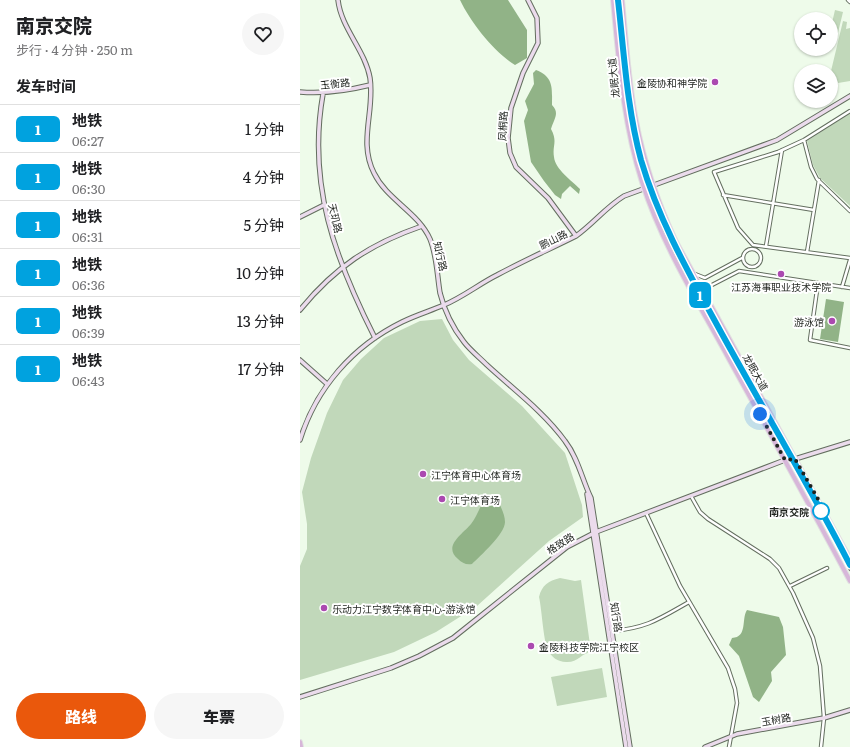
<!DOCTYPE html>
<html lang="zh">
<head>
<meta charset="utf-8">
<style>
  :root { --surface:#fff; --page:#f6f6f6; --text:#202124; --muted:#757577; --line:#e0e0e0; --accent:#ea580c }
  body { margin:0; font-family:Literata,"Noto Sans SC",serif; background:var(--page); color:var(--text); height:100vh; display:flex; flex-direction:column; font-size:15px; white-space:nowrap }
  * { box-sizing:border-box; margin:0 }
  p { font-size:13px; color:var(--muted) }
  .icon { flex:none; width:22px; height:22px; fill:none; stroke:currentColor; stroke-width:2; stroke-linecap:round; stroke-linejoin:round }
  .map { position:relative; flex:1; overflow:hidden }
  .details { display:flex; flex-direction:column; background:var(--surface); width:300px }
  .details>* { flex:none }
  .badge { padding:0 8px; border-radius:6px; font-size:14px; line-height:26px }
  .fabs { position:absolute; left:494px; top:12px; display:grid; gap:8px }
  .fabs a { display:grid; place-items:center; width:44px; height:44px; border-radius:50%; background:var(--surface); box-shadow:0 1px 3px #0004; font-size:20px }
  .you { position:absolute; width:20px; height:20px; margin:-10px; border:3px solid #fff; border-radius:50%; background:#1a73e8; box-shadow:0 0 0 6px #1a73e833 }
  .map>.badge { position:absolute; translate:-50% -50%; box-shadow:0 0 0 2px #fff }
  h2 { padding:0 16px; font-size:15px; line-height:36px }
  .round { display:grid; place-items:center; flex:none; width:42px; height:42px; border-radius:21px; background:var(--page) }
  .head { display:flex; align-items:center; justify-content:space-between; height:68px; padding:0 16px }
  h1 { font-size:19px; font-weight:800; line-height:30px }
  .button { display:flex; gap:8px; margin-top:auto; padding:8px 16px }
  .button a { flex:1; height:46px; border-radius:24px; background:var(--accent); color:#fff; font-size:16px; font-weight:800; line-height:46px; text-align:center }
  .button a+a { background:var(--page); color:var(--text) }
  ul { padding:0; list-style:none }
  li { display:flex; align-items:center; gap:12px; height:48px; padding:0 16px; border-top:1px solid var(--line) }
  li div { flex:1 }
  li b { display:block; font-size:15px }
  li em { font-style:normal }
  li .badge { min-width:44px; font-weight:700; text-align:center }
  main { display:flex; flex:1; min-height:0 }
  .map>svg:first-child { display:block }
  .green { fill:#c1d8ba }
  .water { fill:#91b387 }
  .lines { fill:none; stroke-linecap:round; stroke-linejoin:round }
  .street-casing { stroke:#636e5f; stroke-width:4.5 }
  .secondary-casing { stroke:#636e5f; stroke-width:5.5 }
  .primary-casing { stroke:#e0e0e0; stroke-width:6 }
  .street { stroke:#fff; stroke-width:2.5 }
  .secondary { stroke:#ebdbec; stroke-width:3.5 }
  .primary { stroke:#d7b6d9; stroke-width:4 }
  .rail-casing { stroke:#747b71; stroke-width:2.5 }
  .rail { stroke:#fff; stroke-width:1; stroke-dasharray:3; stroke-linecap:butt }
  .line-casing { stroke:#fff; stroke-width:9 }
  .line { stroke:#00a2df; stroke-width:6 }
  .walk { stroke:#1f231e; stroke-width:4; stroke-dasharray:0 7.2 }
  .poi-dot { fill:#ab49b0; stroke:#fff; stroke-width:1.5 }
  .stop-dot { fill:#fff; stroke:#00a2df; stroke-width:2 }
  .labels { text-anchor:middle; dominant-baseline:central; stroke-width:4; stroke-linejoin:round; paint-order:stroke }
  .street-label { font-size:10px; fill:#1f231e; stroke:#fff }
  .poi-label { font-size:10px; fill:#1f231e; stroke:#fff; text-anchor:start }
  .stop-label { font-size:10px; font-weight:bold; fill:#1f231e; stroke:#fff; text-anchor:end }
</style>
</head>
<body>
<main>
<section class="details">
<div class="head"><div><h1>南京交院</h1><p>步行 · 4 分钟 · 250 m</p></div><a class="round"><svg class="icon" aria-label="heart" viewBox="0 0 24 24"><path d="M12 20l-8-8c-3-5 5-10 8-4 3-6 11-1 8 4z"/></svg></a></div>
<h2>发车时间</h2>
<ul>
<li><span class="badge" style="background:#00a2df;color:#fff">1</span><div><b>地铁</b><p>06:27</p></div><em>1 分钟</em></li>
<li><span class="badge" style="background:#00a2df;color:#fff">1</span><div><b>地铁</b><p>06:30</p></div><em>4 分钟</em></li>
<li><span class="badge" style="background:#00a2df;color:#fff">1</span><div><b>地铁</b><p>06:31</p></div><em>5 分钟</em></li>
<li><span class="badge" style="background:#00a2df;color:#fff">1</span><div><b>地铁</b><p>06:36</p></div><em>10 分钟</em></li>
<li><span class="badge" style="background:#00a2df;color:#fff">1</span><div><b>地铁</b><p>06:39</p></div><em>13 分钟</em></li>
<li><span class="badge" style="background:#00a2df;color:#fff">1</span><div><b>地铁</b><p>06:43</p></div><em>17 分钟</em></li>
</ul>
<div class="button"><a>路线</a><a>车票</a></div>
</section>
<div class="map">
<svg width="550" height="747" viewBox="0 0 550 747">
  <rect width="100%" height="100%" fill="#eefbea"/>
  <path class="green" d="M535 10 543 12 536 41 531 40V27Z
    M543 21 547 22 546 29 550 28V81L538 83 533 77 531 82V71Z
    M550 113V206L520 178 513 165 507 141Z
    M142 319 153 340 169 360 222 406 265 453 282 505 283 517 249 541 177 606 136 632 94 652 0 680V566L7 549V524L2 492 11 458 27 413 43 380 61 359 84 338 120 321Z
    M260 578 275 581 281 580 291 652C282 653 277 663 266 662 258 662 251 657 248 650 243 639 242 610 239 597 242 585 248 581 260 578Z
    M302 668 307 697 257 706 251 677Z"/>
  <path class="water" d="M160 0H208L227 30V58L215 65C194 52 171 23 160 0Z
    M236 70C254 77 252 88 252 105 260 113 254 119 251 129 258 142 252 145 254 157 255 169 272 181 280 189L279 194 270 186 262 194 261 199 255 195 244 181 231 162 224 121 228 110 225 101 234 84 233 73Z
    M526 299 544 302 538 342 520 339Z
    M191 496 197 498C200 506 205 514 205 522 205 534 180 556 172 564 166 565 162 563 158 559 142 546 164 533 171 524 179 514 179 503 191 496Z
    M447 610 479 617 483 627 486 655 471 672 472 681 459 702 453 697 439 656 429 645 432 638C448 637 441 619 447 610Z"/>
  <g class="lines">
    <g class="street-casing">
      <path id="street" d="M548 0 550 2
        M550 111 504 140 478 152 414 172 438 228 453 245 550 258
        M504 140 511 167 517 179 550 211
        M423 195 514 210
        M466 246 482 150
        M443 258a9 9 0 1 1 18 0a9 9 0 1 1-18 0Z
        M507 252 519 180
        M395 274 405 278 442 258
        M518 283 510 340 550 348
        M542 287 550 260
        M407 299 410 286 439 271 550 288
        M391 496 400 512 408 519 470 559 479 568 493 593 513 638 520 666 524 718 521 747
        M346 513 380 586 428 668 435 689 437 703 429 747
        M490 586 527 568
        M312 631C347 628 359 619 389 602"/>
    </g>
    <g class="secondary-casing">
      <path id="secondary" d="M38 0C41 28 65 50 70 78 75 111 58 142 74 173 87 200 118 212 130 239 137 256 137 275 140 293 144 309 153 328 164 342 170 350 179 357 187 365 213 389 244 412 265 441 278 458 282 479 291 498L330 747
        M228 0 237 18 238 43 223 73 211 108 208 138 210 153 216 167 248 198 276 236
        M0 92C25 94 46 91 70 85
        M23 94C7 184 35 259 75 338
        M0 217 24 205
        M0 310C35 267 70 244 122 226
        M0 360 27 384
        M0 440C16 388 53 346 102 322 116 315 130 311 144 305 163 297 179 284 197 275 223 261 250 249 276 236 293 224 306 207 324 196L477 140 550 96
        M287 494 326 747
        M0 697 91 668 119 656 153 638 267 547 296 532 485 460 495 459 550 442
        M405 747 437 734 524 718 550 710"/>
    </g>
    <g class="primary-casing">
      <path id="primary" d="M313 0C319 62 323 123 342 182 362 245 398 302 429 359 470 433 510 506 550 581
        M322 0C326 40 328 81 336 121 344 163 358 203 376 242L550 559
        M0 742 1 747"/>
    </g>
    <use href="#street" class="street"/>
    <use href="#secondary" class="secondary"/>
    <use href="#primary" class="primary"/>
    <g class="rail-casing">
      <path id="rail" d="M316 0C323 68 329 135 352 200 369 246 394 289 418 331 462 411 508 489 550 570"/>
    </g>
    <use href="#rail" class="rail"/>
  </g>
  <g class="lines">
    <g class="line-casing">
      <path id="line" d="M318 0C324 53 327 108 341 160 358 218 387 270 416 323 460 404 508 483 550 565"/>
    </g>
    <use href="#line" class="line"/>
    <path class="walk" d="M460 414 485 460 495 459 522 506 521 511"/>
  </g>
  <g class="poi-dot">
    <circle cx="415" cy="82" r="4"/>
    <circle cx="481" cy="274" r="4"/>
    <circle cx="532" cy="321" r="4"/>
    <circle cx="123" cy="474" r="4"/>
    <circle cx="142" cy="499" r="4"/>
    <circle cx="24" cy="608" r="4"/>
    <circle cx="231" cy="646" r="4"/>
  </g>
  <circle class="stop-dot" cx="521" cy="511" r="8"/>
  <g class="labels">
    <g class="street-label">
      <text transform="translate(313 78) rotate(-96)">龙眠大道</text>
      <text transform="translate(35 83) rotate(-6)">玉衡路</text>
      <text transform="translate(202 126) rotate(-87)">凤桐路</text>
      <text transform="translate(36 218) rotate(77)">天玑路</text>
      <text transform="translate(253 239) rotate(-26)">鹏山路</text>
      <text transform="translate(141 256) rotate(77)">知行路</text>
      <text transform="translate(456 372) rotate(61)">龙眠大道</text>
      <text transform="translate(260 543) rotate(-33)">格致路</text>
      <text transform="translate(317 617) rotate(81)">知行路</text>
      <text transform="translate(476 719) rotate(-10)">玉树路</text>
    </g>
    <g class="poi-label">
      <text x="407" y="82" text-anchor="end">金陵协和神学院</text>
      <text x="481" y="286" text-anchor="middle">江苏海事职业技术学院</text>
      <text x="524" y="321" text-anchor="end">游泳馆</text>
      <text x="131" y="474">江宁体育中心体育场</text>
      <text x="150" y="499">江宁体育场</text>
      <text x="32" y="608">乐动力江宁数字体育中心-游泳馆</text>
      <text x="239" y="646">金陵科技学院江宁校区</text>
    </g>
    <g class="stop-label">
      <text x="509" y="511">南京交院</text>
    </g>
  </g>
</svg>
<div class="fabs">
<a><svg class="icon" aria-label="locate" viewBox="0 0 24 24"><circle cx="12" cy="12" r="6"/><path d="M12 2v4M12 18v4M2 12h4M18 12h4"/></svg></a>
<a><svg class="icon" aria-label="layers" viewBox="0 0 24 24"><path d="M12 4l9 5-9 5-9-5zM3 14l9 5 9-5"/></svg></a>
</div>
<div class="you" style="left:460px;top:414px"></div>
<b class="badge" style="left:400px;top:295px;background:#00a2df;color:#fff">1</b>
</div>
</main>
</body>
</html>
